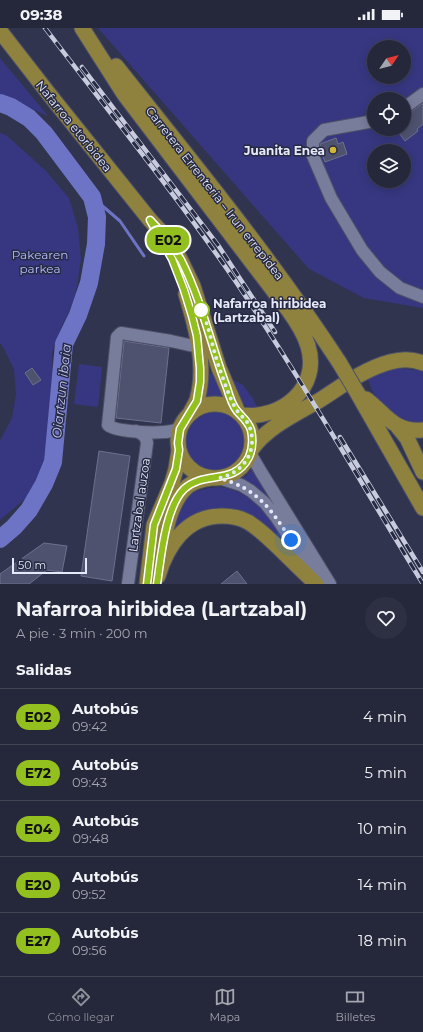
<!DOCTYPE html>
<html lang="es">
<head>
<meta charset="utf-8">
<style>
  :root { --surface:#25273a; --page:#2d2f42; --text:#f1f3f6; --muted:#a3a5af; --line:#424454; --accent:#8c9099 }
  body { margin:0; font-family:Montserrat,sans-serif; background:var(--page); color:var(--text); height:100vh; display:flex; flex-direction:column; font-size:15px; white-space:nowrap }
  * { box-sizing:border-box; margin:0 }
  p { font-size:13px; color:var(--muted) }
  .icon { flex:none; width:22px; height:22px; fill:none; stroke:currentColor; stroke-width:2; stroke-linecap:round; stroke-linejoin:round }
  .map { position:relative; height:556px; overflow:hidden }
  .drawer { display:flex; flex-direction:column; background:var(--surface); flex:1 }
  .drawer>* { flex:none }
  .badge { padding:0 8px; border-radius:13px; font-size:14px; line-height:26px }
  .needle { width:26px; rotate:55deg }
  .tools { position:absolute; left:367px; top:12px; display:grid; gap:8px }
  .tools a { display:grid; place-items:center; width:44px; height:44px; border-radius:50%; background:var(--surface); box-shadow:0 2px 10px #0003,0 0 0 1px var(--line); font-size:20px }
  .scale { position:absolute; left:12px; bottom:10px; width:75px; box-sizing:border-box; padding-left:4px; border:2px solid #e6e9fa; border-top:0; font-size:11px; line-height:14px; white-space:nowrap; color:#e6e9fa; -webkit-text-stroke:3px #272a43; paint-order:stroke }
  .you { position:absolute; width:20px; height:20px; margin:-10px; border:3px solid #fff; border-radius:50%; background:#1a73e8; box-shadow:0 0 0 6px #1a73e833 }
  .map>.badge { position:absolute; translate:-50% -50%; box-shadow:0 0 0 2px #fff }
  h2 { padding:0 16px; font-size:15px; line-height:36px }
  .round { display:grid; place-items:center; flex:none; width:42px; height:42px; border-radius:21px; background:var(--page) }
  .head { display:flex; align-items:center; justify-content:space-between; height:68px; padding:0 16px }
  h1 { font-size:19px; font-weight:700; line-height:30px }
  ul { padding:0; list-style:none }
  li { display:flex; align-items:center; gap:12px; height:56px; padding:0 16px; border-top:1px solid var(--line) }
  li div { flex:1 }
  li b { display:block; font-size:15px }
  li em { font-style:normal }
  li .badge { min-width:44px; font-weight:700; text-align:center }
  .status { display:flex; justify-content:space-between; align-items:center; height:28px; padding:0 20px; background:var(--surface); direction:ltr }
  .status svg { height:11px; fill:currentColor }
  .dock { display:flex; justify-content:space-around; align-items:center; height:56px; border-top:1px solid var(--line); background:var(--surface); font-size:11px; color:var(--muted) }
  .dock a { display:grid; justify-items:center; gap:2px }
  .dock .on { color:var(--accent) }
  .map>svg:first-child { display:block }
  .green { fill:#373781; fill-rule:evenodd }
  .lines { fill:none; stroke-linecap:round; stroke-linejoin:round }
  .stream { stroke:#6e74c5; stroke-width:3 }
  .river { stroke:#6e74c5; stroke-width:18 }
  .building { fill:#4f526f; stroke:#6c708e }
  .minor-casing { stroke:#4e5167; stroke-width:14 }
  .major-casing { stroke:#4e5167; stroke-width:17 }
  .minor { stroke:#797d9c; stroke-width:12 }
  .major { stroke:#8f823e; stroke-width:15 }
  .rail-casing { stroke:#c8cbde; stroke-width:4.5 }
  .rail { stroke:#272a43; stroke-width:3; stroke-dasharray:9; stroke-linecap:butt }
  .major-bridge-casing { stroke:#4e5167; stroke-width:17; stroke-linecap:butt }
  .major-bridge { stroke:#8f823e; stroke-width:15 }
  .line-casing { stroke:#fff; stroke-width:9 }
  .line { stroke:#93c01f; stroke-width:6 }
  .walk { stroke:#e6e9fa; stroke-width:4; stroke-dasharray:0 7.2 }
  .poi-dot { fill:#d2b736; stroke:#272a43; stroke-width:1.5 }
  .stop-dot { fill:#fff; stroke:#93c01f; stroke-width:2 }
  .labels { text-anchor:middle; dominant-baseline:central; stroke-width:3; stroke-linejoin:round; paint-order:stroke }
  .street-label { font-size:12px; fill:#e6e9fa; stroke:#272a43 }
  .poi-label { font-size:12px; font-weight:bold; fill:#e6e9fa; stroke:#272a43; text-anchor:end }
  .park-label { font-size:12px; fill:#b7beff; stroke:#272a43 }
  .stop-label { font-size:12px; font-weight:bold; fill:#e6e9fa; stroke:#272a43; text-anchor:start }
  .water-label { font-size:13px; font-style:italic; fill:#bbc1ec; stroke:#272a43 }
</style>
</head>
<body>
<div class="status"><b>09:38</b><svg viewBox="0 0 49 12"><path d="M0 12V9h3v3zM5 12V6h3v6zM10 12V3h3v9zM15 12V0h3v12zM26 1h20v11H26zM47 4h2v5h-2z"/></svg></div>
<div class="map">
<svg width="423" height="556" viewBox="0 0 423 556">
  <rect width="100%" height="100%" fill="#31344e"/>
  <path class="green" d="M98 0H423V280L364 270 309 241ZM374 19H404V49H374ZM374 71H404V101H374ZM374 123H404V153H374Z
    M0 30 48 88 10 71 0 68Z
    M0 105 6 107 45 142 69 170 78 200 81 231 75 271 62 298 52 324 53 358 52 386 47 427 32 465 0 492V413L12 390 16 366 14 341 3 319 0 315Z
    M79 336 102 339 98 379 74 376Z
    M398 340 423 343V395C404 400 384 382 375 367 371 362 370 355 367 350L380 344Z
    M208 345 216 346 226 371 218 370 205 372Z
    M227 349 243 357 252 369 258 381C240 381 235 363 227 349Z
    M186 414a30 30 0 1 1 60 0a30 30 0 1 1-60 0Z
    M252 440 286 495 239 453 246 448Z
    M220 459C260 465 275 498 296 528L232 484 172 509C178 474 182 462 220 459Z"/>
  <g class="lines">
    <path class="stream" d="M92 169 120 193 144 228"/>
    <path class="river" d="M0 75 11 79 29 90 44 105 92 169 97 189 96 216 89 255 78 287 64 316 53 434 44 456 29 482 14 499 0 511"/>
  </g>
  <path class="building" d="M423 75V96L417 101 418 103 405 113 396 101H404V89Z
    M336 110 338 116 343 114 347 126 325 134 320 120V116Z
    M124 313 169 320 161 395 116 390Z
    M32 340 41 352 33 357 25 345Z
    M99 423 130 428 112 553 81 548Z
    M44 515 67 518 62 544 47 542 29 556H0V546Z
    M237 543 247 556H221Z"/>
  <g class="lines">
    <g class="minor-casing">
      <path id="minor" d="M404 80 423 66
        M374 93 324 102 313 113V128L331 170 362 222 380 244 400 260 423 269
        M180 401C175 402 170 404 164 404 153 405 116 404 108 397L117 309 121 305 171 313 198 319
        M250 425 261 444 330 556
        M219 450 241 457 251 463 265 475 276 489 318 552
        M128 556 147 415C146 408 143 406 136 403"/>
    </g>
    <g class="major-casing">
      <path id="major" d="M82 0 124 66 289 283C297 294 304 305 308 318 321 360 281 392 242 387
        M0 3 49 66 150 192 168 211 180 231 193 258 219 340 237 382
        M116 38C193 135 271 230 339 334
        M186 266C196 299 207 338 197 372 195 377 192 381 190 386
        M358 366 423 480
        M366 371C386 386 394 405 423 402
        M178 413a37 37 0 1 1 74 0a37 37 0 1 1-74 0Z
        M398 399 407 410 423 444
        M251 422C267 399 296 386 320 372 342 358 364 341 390 334 401 331 413 331 423 335
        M161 528C164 507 170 472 188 458 195 453 203 451 211 450
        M158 548C167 518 186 488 222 488 230 488 241 490 248 494 260 501 269 511 279 520 291 532 304 544 316 556
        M147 556 154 497 172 455 176 441 179 422"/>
    </g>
    <use href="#minor" class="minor"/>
    <use href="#major" class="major"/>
    <g class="rail-casing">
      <path id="rail" d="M45 0C109 84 176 167 236 254 302 352 361 455 423 556
        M82 39 218 217 275 304
        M340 409 423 544"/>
    </g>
    <use href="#rail" class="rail"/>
    <g class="major-bridge-casing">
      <path id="major-bridge" d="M339 334 358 366"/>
    </g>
    <use href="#major-bridge" class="major-bridge"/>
  </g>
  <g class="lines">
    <g class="line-casing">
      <path id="line" d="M147 556 154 497 176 441 179 422 178 415 180 401 197 373 200 354V340L197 308 192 288 184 262 172 231 150 192C162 204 172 217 181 232 202 273 211 318 227 360 229 367 232 377 237 383 242 389 248 393 251 402 253 411 253 420 249 429 234 458 205 442 184 461 165 480 161 530 157 556"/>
    </g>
    <use href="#line" class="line"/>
    <path class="walk" d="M201 282C208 292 214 327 220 342 225 355 229 369 236 381 240 388 247 391 250 400 258 424 242 446 219 450 258 461 270 480 291 512"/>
  </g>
  <circle class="poi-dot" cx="333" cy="122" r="4"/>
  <circle class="stop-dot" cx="201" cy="282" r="8"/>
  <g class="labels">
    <g class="street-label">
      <text transform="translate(74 98) rotate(51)">Nafarroa etorbidea</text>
      <text transform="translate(215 165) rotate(52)">Carretera Errenteria – Irun errepidea</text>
      <text transform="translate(139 477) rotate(-82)">Lartzabal auzoa</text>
    </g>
    <g class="poi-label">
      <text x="325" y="122">Juanita Enea</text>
    </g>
    <g class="park-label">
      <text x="40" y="226">Pakearen<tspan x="40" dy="14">parkea</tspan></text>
    </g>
    <g class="stop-label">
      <text x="213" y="275">Nafarroa hiribidea<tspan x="213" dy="14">(Lartzabal)</tspan></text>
    </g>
    <g class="water-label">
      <text transform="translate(61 363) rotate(-84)">Oiartzun ibaia</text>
    </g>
  </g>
</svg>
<div class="tools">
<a><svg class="needle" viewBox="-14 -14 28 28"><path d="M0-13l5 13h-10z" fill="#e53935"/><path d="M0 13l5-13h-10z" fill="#a3a5af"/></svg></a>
<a><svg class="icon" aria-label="locate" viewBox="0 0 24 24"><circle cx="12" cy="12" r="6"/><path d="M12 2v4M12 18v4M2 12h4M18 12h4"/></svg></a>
<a><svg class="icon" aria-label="layers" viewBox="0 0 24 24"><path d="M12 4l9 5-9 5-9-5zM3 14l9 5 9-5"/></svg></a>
</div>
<div class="scale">50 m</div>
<div class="you" style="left:291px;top:512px"></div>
<b class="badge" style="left:168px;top:212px;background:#93c01f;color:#111">E02</b>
</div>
<section class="drawer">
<div class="head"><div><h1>Nafarroa hiribidea (Lartzabal)</h1><p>A pie · 3 min · 200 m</p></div><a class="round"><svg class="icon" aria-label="heart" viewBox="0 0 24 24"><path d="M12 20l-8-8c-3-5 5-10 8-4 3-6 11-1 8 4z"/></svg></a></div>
<h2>Salidas</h2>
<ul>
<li><span class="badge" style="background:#93c01f;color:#111">E02</span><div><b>Autobús</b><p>09:42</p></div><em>4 min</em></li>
<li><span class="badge" style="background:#93c01f;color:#111">E72</span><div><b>Autobús</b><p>09:43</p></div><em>5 min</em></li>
<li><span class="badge" style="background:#93c01f;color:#111">E04</span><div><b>Autobús</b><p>09:48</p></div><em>10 min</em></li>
<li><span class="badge" style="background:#93c01f;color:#111">E20</span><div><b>Autobús</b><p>09:52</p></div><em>14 min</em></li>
<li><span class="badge" style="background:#93c01f;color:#111">E27</span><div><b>Autobús</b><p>09:56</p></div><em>18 min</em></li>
</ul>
</section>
<nav class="dock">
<a class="on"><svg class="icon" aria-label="directions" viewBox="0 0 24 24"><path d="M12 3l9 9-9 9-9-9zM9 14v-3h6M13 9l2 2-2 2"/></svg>Cómo llegar</a>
<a><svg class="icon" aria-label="map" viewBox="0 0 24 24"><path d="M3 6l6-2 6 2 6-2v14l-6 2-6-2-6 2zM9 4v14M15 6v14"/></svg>Mapa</a>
<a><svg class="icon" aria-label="tickets" viewBox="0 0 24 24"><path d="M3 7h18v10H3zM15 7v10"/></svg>Billetes</a>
</nav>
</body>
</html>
